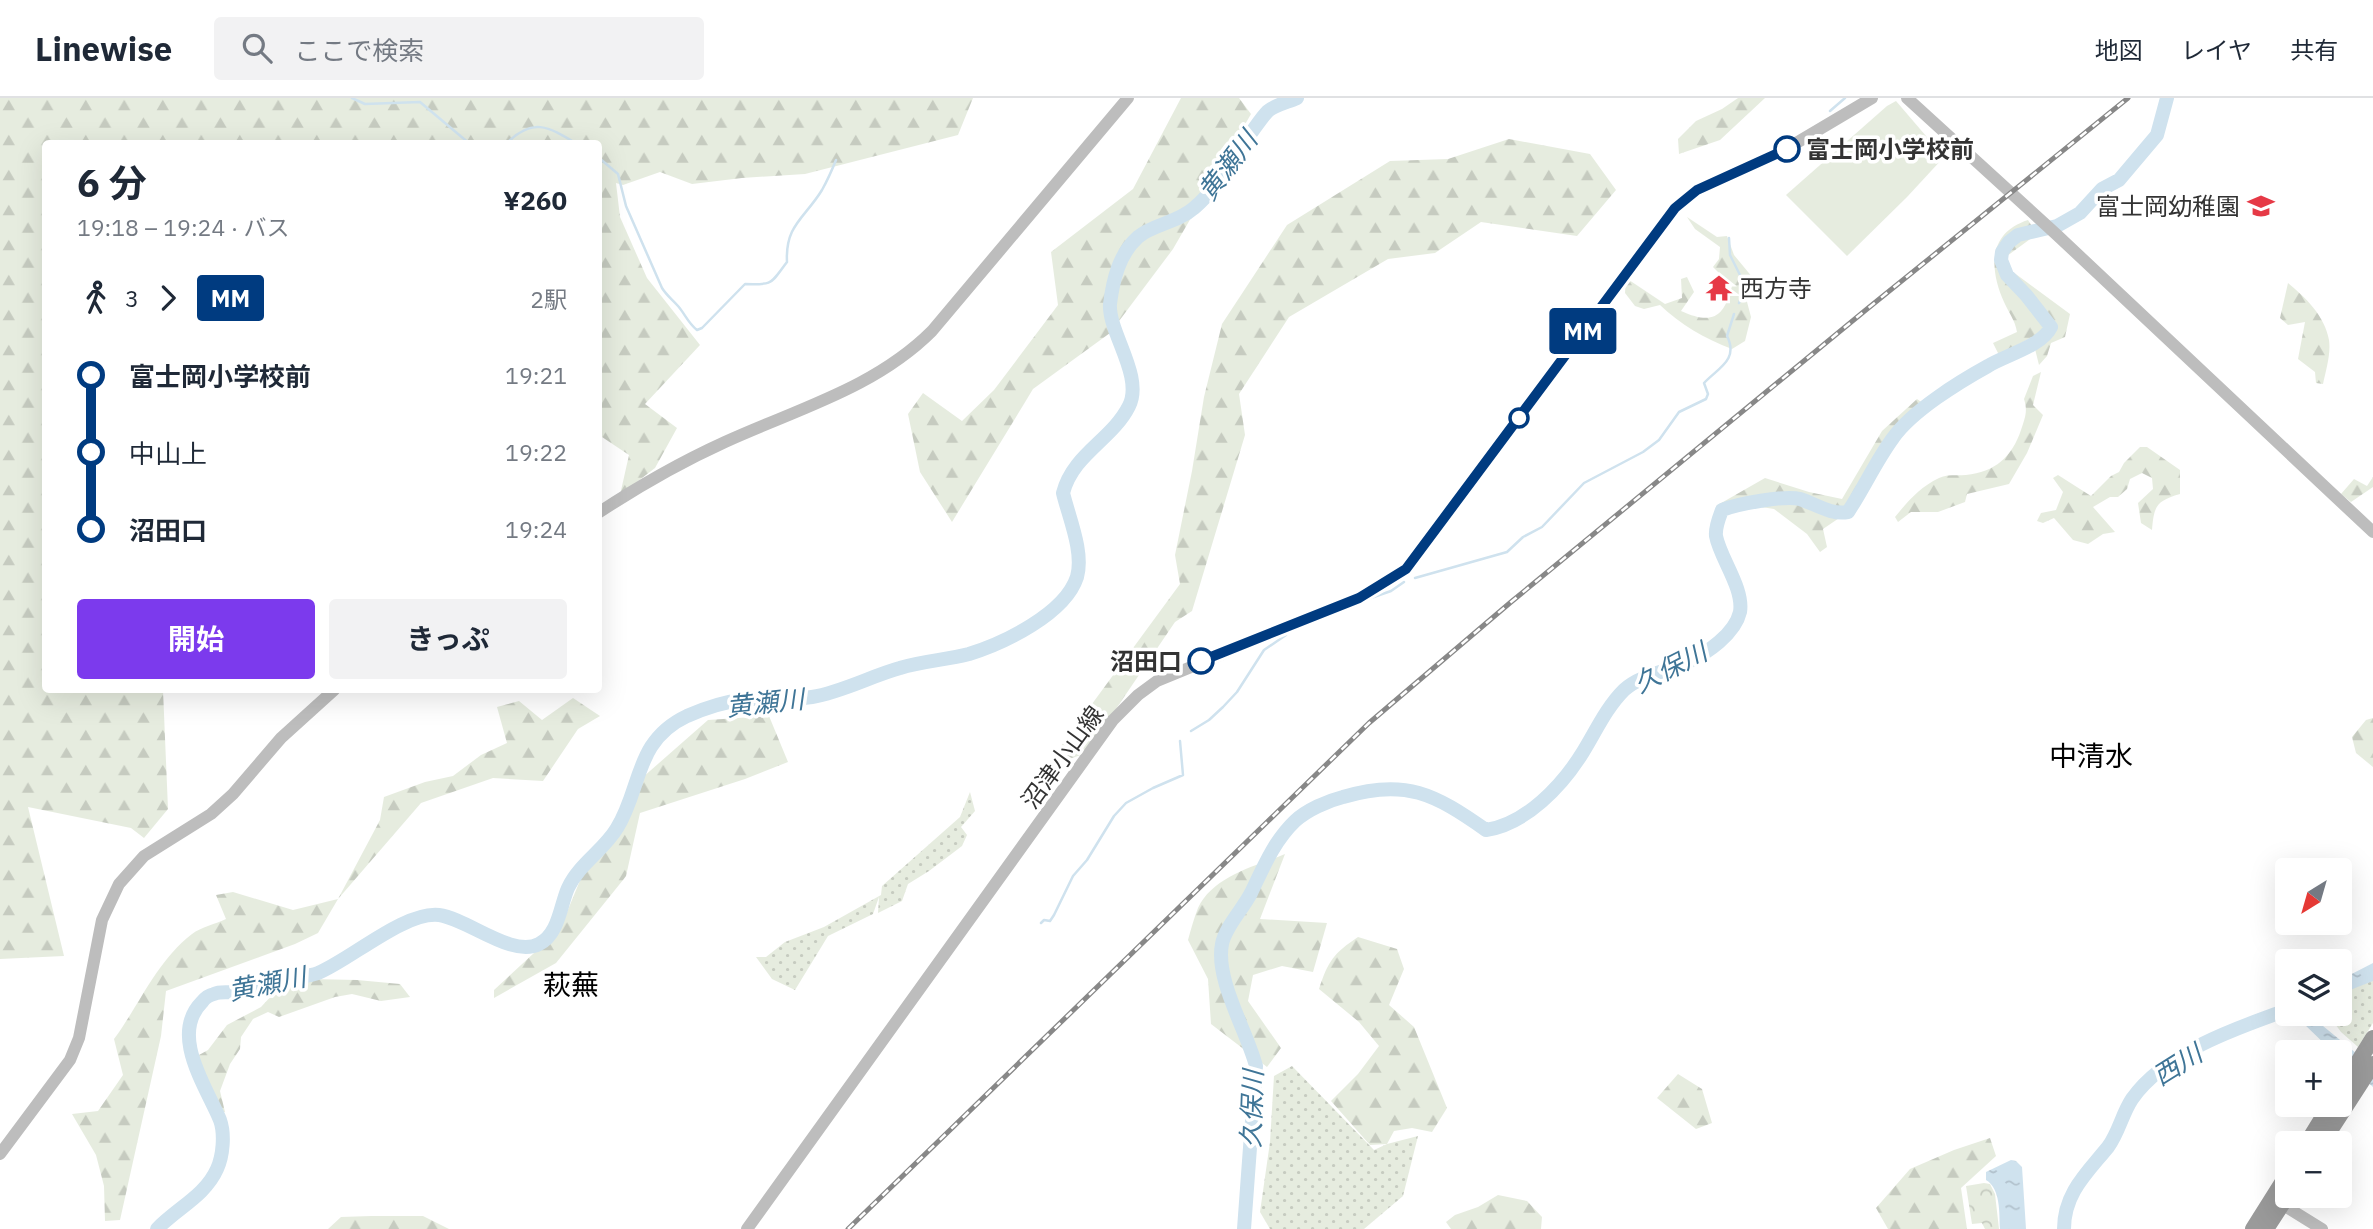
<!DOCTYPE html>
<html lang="ja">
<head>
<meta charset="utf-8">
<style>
  :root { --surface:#fff; --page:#f2f2f3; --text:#1f2937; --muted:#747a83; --line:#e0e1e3; --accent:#7c3aed }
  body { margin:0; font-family:"IBM Plex Sans","Noto Sans JP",sans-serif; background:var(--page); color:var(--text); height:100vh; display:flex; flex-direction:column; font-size:26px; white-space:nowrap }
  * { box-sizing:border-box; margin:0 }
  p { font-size:23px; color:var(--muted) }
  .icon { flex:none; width:38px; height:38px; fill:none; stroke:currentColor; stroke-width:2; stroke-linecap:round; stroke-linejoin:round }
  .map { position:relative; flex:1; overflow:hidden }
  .sheet { position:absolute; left:42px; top:42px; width:560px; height:553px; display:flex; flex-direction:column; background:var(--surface); border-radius:7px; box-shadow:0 7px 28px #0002 }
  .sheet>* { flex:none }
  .badge { padding:0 14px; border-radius:5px; font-size:24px; line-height:46px }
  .needle { width:46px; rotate:217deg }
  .tools { position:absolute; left:2275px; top:760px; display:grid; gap:14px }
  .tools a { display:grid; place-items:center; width:77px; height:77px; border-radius:7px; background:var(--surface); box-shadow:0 7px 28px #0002; font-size:35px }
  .map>.badge { position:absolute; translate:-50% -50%; box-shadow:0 0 0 4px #fff }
  .legs { display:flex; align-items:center; gap:10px; height:77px; padding:0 35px; font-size:23px }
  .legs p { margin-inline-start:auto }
  .overview { display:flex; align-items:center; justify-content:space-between; height:119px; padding:0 35px }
  h1 { font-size:38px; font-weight:700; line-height:52px }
  .cta { display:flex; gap:14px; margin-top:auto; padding:14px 35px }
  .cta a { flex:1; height:80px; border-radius:7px; background:var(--accent); color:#fff; font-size:28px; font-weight:700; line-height:80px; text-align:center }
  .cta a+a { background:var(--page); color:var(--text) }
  ul { padding:0 35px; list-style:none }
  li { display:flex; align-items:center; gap:24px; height:77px; font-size:26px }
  li i { display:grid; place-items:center; width:10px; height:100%; margin:0 9px; background:currentColor }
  li i::after { content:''; width:18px; height:18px; margin:-9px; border:5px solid; border-radius:50%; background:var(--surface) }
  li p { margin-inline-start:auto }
  li:first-child i { background:linear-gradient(#0000 50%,currentColor 0) }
  li:last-child i { background:linear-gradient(currentColor 50%,#0000 0) }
  header { display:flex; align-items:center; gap:42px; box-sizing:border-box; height:98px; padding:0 35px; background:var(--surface); border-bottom:2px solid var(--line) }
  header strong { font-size:33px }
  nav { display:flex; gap:38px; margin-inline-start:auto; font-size:24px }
  .search { width:490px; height:63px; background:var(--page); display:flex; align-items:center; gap:18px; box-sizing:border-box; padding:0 24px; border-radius:7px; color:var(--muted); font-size:26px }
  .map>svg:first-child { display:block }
  .grass { fill:url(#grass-dots) }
  .forest { fill:url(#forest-firs) }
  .park { fill:url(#park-crowns) }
  .pitch { fill:#e6ecdf }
  .water { fill:url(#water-ripples) }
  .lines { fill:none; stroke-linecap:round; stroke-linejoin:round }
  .stream { stroke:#cfe2ee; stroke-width:2.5 }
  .river { stroke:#cfe2ee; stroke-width:14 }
  .secondary { stroke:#bdbdbd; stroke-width:12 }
  .highway { stroke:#9a9a9a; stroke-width:16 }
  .rail-casing { stroke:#888; stroke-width:5 }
  .rail { stroke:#fff; stroke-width:2.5; stroke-dasharray:8; stroke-linecap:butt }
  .line-1-casing { stroke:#fff; stroke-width:16 }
  .line-1 { stroke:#003b80; stroke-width:10 }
  .stop-1-dot { fill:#fff; stroke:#003b80; stroke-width:3.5 }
  .labels { text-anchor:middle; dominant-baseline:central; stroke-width:7; stroke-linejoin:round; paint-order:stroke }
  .stop-label { font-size:24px; font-weight:bold; fill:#333; stroke:#fff; text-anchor:start }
  .poi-label { font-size:24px; fill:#333; stroke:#fff; text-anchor:end }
  .street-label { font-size:24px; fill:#333; stroke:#fff }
  .water-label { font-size:26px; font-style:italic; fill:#3f7597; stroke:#fff }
  .quarter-label { font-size:28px; fill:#000; stroke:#fff }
</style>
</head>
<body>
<header>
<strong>Linewise</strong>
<div class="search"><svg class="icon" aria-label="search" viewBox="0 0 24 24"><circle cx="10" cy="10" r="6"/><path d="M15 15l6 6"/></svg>ここで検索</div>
<nav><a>地図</a><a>レイヤ</a><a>共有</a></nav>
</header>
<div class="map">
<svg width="2373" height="1131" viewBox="0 0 2373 1131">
  <defs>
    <pattern id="grass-dots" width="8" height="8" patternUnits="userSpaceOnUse" patternTransform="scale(1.75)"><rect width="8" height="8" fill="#e6ecdf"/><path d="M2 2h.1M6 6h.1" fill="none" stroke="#c6cbc0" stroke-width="1.8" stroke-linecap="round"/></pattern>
    <pattern id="forest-firs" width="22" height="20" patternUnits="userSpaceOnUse" patternTransform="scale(1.75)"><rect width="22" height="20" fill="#e6ecdf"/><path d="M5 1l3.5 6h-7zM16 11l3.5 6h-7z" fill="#c6cbc0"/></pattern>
    <pattern id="park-crowns" width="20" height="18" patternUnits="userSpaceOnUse" patternTransform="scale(1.75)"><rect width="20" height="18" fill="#e6ecdf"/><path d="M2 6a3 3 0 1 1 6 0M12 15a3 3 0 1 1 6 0" fill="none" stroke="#c6cbc0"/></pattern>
    <pattern id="water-ripples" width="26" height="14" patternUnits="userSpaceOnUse" patternTransform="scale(1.75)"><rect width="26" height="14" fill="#cfe2ee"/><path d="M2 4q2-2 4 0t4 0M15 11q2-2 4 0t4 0" fill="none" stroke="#b2c2cd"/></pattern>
  </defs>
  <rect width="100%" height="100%" fill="#fff"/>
  <path class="grass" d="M970 694 975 713 961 729 967 737 962 748 929 773 908 786 902 803 878 815 879 799 873 816 828 838 795 892 772 881 756 859H766L785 844 824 829 881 797 882 788 960 719Z
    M2373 880V925L2358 949 2341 934 2327 915H2340V894Z
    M1292 968 1374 1052 1387 1046 1418 1038 1403 1098 1364 1131H1270L1260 1114 1270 1044 1274 978Z"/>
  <path class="forest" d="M0 0H973L958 37 805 76 742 80 692 86 660 74 623 87 616 85 620 119 647 180 700 247 645 306 677 330 655 370 620 397 629 357 599 337 598 46H46V592H163L168 711 144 740 131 730 28 709 64 858 0 861Z
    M1181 0H1239L1251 16 1173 151 1110 235 1033 291 952 424 920 374 908 316 923 295 962 323 994 292 1058 207 1051 154 1133 91Z
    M1738 0H1765L1720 42 1679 56 1678 41 1696 23 1722 11Z
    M1509 41 1590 56 1616 92 1577 138 1481 124 1435 155 1388 161 1289 219 1239 296 1245 337 1192 513 1175 524 1086 655 1045 670 1180 486 1175 457 1192 373 1204 299 1222 226 1287 127 1390 63 1448 61Z
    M1687 119 1717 139 1727 138 1734 157 1753 180 1746 200 1751 219 1745 243 1732 251C1705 241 1680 226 1660 207L1644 211 1635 208 1625 195 1626 180 1665 206 1682 200 1681 181 1687 179 1694 194 1681 213C1712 227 1724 220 1732 188L1713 169 1719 161 1720 149 1695 131Z
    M2028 122 2037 136 2007 158 2009 171 2070 216 2065 239 2051 245 2047 258 2039 267 2032 239 1999 257 1993 245 2017 234C2015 222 2009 215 2004 204 1989 170 1988 135 2028 122Z
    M2288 185C2305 199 2325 218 2329 242 2331 256 2326 272 2323 286L2316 285 2315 274 2298 261 2305 224 2288 227 2280 220Z
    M2041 274 2033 307 2043 317 2027 355 2009 386 1967 396 1965 404 1938 414H1911L1898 424 1895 419C1908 403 1920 389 1939 380 1947 376 1957 378 1966 377 1995 374 2012 359 2021 332 2025 320 2028 313 2024 301L2033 278Z
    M1917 301 1924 306 1894 344 1848 414 1823 431 1827 449 1820 454 1807 436 1774 411 1755 408 1747 402 1718 414 1716 408 1765 380 1809 394 1842 401 1882 333Z
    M2140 349H2147L2180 372V396C2156 403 2154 408 2152 432L2141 425 2138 405 2153 391 2152 380 2142 375 2130 381 2127 391 2118 399H2110L2093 409 2115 434 2103 436 2088 446 2073 442 2054 420 2043 425 2037 423 2041 415 2056 412 2063 394 2053 380 2058 377 2091 398 2111 378 2119 374 2124 365Z
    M2373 379V389L2351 404 2341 396 2354 381 2367 388Z
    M573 600 600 618 578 631 543 683 493 680 421 705 338 801 318 835 295 846 166 893 161 938 120 1122 105 1123 104 1088 96 1057 72 1016 98 1013 123 977 114 941C140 906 156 864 192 836 201 829 216 826 226 821L216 797 233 794 293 812 338 801 380 722 384 699 425 684 453 678 481 657 507 645 497 609 519 603 542 622Z
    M769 618 788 664 745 681 640 715 626 778 623 782 556 865 494 900V892L560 831 581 780 612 737 634 687 708 622Z
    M2373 620V669L2356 655 2352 639 2366 622Z
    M1285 756 1260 821 1327 825 1313 874 1282 868 1253 877 1248 903 1281 950 1267 969 1211 926 1208 881 1188 842C1191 831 1194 820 1198 810 1213 778 1256 768 1285 756Z
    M1358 839 1397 851 1404 871 1389 907 1414 929 1447 1010 1432 1034 1412 1030 1394 1033 1387 1046 1370 1047 1331 1003 1358 976 1379 948 1359 924 1319 891C1328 863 1334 855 1358 839Z
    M310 881 357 882 400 886 410 899 381 903 352 896 335 899 279 919 268 914 253 921 241 939 240 951 230 966 220 993 225 1014 216 1015 203 989 196 963 199 957 208 952 227 927 261 909 274 895Z
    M1678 976 1702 991 1712 1025 1696 1031 1657 1000Z
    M1990 1040 1996 1058 1961 1090 1967 1131H1888L1876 1110 1910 1071 1954 1052Z
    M1498 1097 1527 1103 1542 1119 1541 1131H1451L1446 1124 1455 1117 1478 1109Z
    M371 1118H423L449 1131H328L341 1119Z"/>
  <path class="park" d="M1984 1085 1990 1086 1995 1096 1999 1131H1985L1982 1125 1972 1126 1966 1088Z"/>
  <path class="pitch" d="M1896 3 1944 59 1907 99 1847 158 1786 97 1887 8Z"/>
  <path class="water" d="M2373 865V883L2340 896V882Z
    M2289 915H2312L2323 928 2373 969V989L2340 959V954H2333L2303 925 2289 918Z
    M2011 1062 2016 1063 2022 1069 2026 1131H2000C1999 1115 2001 1091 1986 1082V1074Z"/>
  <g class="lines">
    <path class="stream" d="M352 0 365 6 420 4 470 46
      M1830 13 1845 0
      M506 46C532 19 548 28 577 46
      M598 59 618 76 626 108 662 190C667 198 672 201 678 208 685 216 688 225 697 232L702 230 745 186C774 187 770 186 787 164 785 127 805 120 822 92 827 83 832 72 836 62
      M1729 140 1730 157 1746 189 1739 205
      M1415 480 1507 454 1523 439 1542 429 1584 385 1643 354 1659 342 1679 314 1706 301 1708 296 1704 285C1718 270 1739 262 1727 238L1734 216
      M1368 501 1391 493 1404 484
      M1191 633 1209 622 1223 609 1237 594 1264 552 1286 537
      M1041 825 1044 822 1050 823 1054 817 1073 778 1087 762 1114 718 1126 705 1153 690 1183 677 1180 643"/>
    <path class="river" d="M157 1131C177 1110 205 1098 217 1071 223 1058 225 1036 220 1022 207 990 169 937 202 904 205 900 209 897 214 896 220 893 228 895 235 894 253 891 272 885 290 881 299 879 310 878 318 875 350 862 405 813 439 817 468 821 512 860 539 846 559 836 560 808 568 790 579 766 604 752 617 730 642 690 634 643 687 618 703 611 723 604 741 602 764 599 788 603 812 599 842 594 871 578 900 570 922 563 947 562 969 556 1004 545 1065 516 1077 479 1084 454 1069 420 1063 395 1073 356 1112 342 1129 308 1144 278 1108 234 1110 206 1113 182 1119 156 1138 139 1153 126 1177 125 1194 110 1217 91 1232 62 1249 38 1255 30 1261 20 1268 13 1275 7 1288 4 1297 0
      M1244 1131 1256 968C1247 933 1215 882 1222 846 1225 829 1243 811 1251 795 1263 770 1274 743 1295 723 1307 712 1327 703 1343 699 1405 680 1435 696 1486 732 1526 726 1562 688 1583 654 1596 633 1606 610 1624 592 1642 576 1667 574 1688 564 1707 555 1735 536 1740 514 1744 490 1720 460 1716 438 1715 429 1719 420 1722 412 1737 406 1785 397 1800 401 1816 406 1830 417 1848 414 1864 390 1876 363 1893 340 1912 313 1959 284 1988 268 2006 257 2042 248 2051 229L2026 197 2007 177 2001 162 2002 154 2009 144 2018 137 2057 128 2080 115 2102 91 2119 82 2157 37 2167 0
      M2064 1131C2064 1095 2087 1075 2108 1049 2119 1034 2122 1016 2132 1001 2164 955 2236 930 2287 912"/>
    <path class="secondary" d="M1907 0 2057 137 2373 434
      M598 415C639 388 681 364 725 344 797 311 875 290 932 233L1128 0
      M0 1056 70 962 79 940 102 822 119 786 144 758 211 716 233 696 281 640 334 592
      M2275 1102 2322 1131
      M747 1131 1113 622 1138 597 1157 583 1359 500 1391 482 1413 464 1675 110 1697 92 1776 57 1872 0"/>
    <path class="highway" d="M2340 993 2373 940
      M2307 1045 2331 1006
      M2322 1045 2373 966
      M2253 1131 2287 1077
      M2266 1131 2288 1097"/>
    <g class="rail-casing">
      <path id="rail" d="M848 1131 1369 625 1511 504 1867 211 2128 0"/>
    </g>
    <use href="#rail" class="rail"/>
  </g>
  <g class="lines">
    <g class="line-1-casing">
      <path id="line-1" d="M1201 563 1359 500 1406 471 1675 110 1697 92 1787 51"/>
    </g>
    <use href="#line-1" class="line-1"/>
  </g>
  <defs>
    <g id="school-bare" transform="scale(2.1)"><path d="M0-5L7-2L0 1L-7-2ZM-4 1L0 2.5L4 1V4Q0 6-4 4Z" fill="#e63946" stroke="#fff" stroke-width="2.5" paint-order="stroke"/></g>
    <g id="temple-bare" transform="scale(2.1)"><path d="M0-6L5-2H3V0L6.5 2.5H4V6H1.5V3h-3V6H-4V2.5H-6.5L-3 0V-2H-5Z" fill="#e63946" stroke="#fff" stroke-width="2.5" paint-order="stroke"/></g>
  </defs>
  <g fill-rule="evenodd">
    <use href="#school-bare" x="2261" y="108"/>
    <use href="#temple-bare" x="1719" y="190"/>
  </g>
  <g class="stop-1-dot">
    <circle cx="1787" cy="51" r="12"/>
    <circle cx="1519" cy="320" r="9"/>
    <circle cx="1201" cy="563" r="12"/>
  </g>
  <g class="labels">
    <g class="stop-label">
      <text x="1806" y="51">富士岡小学校前</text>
      <text x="1182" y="563" text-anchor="end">沼田口</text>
    </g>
    <g class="poi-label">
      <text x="2240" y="108">富士岡幼稚園</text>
      <text x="1740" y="190" text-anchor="start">西方寺</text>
    </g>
    <g class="street-label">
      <text transform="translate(1062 659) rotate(-54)">沼津小山線</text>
    </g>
    <g class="water-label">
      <text transform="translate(1227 67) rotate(-53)">黄瀬川</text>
      <text transform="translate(1670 569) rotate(-27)">久保川</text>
      <text transform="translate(765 604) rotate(-6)">黄瀬川</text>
      <text transform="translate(267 885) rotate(-11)">黄瀬川</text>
      <text transform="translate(2177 966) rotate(-32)">西川</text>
      <text transform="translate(1251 1011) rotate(-88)">久保川</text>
    </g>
    <g class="quarter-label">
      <text x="2091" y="657">中清水</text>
      <text x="571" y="886">萩蕪</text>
    </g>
  </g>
</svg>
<div class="tools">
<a><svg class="needle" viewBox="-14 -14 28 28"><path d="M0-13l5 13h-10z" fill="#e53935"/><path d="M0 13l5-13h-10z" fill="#747a83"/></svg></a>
<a><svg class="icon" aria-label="layers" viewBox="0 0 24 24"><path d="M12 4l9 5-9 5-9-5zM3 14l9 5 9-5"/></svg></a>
<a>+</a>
<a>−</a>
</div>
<b class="badge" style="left:1583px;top:233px;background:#003b80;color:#fff">MM</b>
<section class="sheet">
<div class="overview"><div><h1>6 分</h1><p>19:18 – 19:24 · バス</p></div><b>¥260</b></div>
<div class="legs"><svg class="icon" aria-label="walk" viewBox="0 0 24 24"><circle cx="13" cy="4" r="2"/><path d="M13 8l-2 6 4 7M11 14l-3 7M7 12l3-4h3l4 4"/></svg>3<svg class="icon" aria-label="forward" viewBox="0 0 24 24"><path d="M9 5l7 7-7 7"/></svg><b class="badge" style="background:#003b80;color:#fff">MM</b><p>2駅</p></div>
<ul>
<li><i style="color:#003b80"></i><b>富士岡小学校前</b><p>19:21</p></li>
<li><i style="color:#003b80"></i><span>中山上</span><p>19:22</p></li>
<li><i style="color:#003b80"></i><b>沼田口</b><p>19:24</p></li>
</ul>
<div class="cta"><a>開始</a><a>きっぷ</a></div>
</section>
</div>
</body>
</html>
